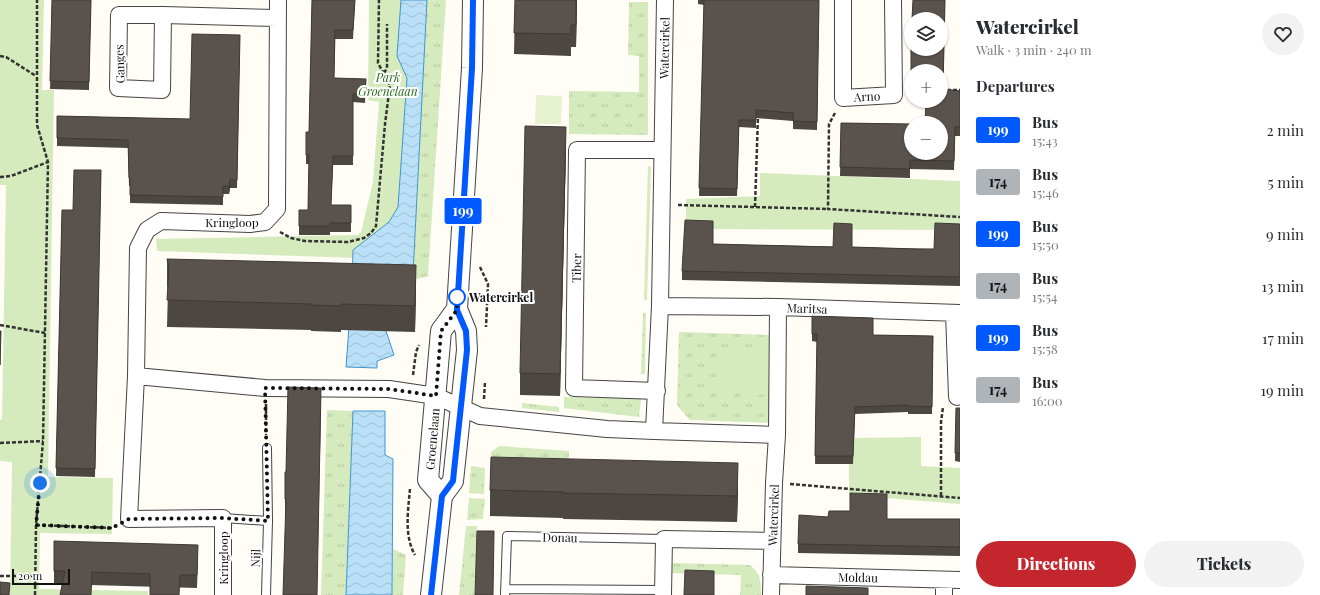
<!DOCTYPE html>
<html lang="en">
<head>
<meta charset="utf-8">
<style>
  :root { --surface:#fff; --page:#f2f2f3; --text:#2b2b33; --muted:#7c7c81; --accent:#c4262e }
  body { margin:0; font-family:"Playfair Display",serif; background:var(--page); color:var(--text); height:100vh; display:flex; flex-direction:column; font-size:15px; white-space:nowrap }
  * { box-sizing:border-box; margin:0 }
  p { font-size:13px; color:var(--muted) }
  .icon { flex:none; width:22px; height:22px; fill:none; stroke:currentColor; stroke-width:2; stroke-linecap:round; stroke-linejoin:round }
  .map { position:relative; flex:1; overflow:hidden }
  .panel { display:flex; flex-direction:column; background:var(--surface); width:360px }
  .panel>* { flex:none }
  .badge { padding:0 8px; border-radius:3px; font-size:14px; line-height:26px }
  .fabs { position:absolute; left:904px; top:12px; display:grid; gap:8px }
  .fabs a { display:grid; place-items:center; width:44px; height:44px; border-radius:50%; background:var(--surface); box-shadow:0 1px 3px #0004; font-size:20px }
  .scale { position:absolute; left:12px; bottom:10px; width:58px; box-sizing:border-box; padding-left:4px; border:2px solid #111; border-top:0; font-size:11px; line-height:14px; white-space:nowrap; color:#111; -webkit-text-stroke:3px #fff; paint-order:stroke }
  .you { position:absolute; width:20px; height:20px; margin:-10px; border:3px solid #fff; border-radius:50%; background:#1a73e8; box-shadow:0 0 0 6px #1a73e833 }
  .map>.badge { position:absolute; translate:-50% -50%; box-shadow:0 0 0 2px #fff }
  h2 { padding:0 16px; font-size:15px; line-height:36px }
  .round { display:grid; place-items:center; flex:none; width:42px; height:42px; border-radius:21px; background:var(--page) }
  .headline { display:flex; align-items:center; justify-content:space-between; height:68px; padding:0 16px }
  h1 { font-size:19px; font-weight:800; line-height:30px }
  .primary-button { display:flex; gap:8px; margin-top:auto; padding:8px 16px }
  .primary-button a { flex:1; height:46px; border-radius:24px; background:var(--accent); color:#fff; font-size:16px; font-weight:800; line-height:46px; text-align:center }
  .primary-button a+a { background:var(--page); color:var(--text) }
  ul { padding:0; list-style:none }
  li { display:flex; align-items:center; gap:12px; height:52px; padding:0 16px }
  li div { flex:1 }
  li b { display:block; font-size:15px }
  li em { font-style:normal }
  li .badge { min-width:44px; font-weight:700; text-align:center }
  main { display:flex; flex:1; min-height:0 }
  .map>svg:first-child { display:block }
  .grass { fill:url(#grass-tufts) }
  .park { fill:#d5ebbd }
  .pitch { fill:#e6f2cf }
  .water { fill:url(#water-waves); stroke:#3f96cf }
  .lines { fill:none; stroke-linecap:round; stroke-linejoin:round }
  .service-casing { stroke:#444; stroke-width:10 }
  .minor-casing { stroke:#444; stroke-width:18 }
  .tertiary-casing { stroke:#444; stroke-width:22 }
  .path { stroke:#333; stroke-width:2.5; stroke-dasharray:4 2; stroke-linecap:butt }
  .service { stroke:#fff; stroke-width:8 }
  .minor { stroke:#fff; stroke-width:16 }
  .tertiary { stroke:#fff; stroke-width:20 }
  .wall { fill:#4d4742 }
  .shaded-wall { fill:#3f3936 }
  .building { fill:#5a524d; stroke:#3f3936 }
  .line-casing { stroke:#fff; stroke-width:9 }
  .line { stroke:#0059ff; stroke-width:6 }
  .walk { stroke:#111; stroke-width:4; stroke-dasharray:0 7.2 }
  .stop-dot { fill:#fff; stroke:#0059ff; stroke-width:2 }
  .labels { text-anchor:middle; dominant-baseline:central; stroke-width:4; stroke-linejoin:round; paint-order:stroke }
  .street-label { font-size:12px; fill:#111; stroke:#fff }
  .park-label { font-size:12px; font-style:italic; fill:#2f6b1f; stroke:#fff }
  .stop-label { font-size:12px; font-weight:bold; fill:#111; stroke:#fff; text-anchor:start }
</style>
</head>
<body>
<main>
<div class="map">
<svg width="960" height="595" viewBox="0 0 960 595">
  <defs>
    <pattern id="grass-tufts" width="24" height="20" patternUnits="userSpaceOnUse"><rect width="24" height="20" fill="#d5ebbd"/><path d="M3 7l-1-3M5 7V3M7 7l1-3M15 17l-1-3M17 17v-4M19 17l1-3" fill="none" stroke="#b6c8a1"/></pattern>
    <pattern id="water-waves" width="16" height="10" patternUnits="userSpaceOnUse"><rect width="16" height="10" fill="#b9e0f7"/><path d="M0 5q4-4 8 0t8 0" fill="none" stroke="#9ebfd3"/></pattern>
  </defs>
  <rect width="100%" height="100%" fill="#fffdf5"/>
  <path class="grass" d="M426 0H446L428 276 403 283Z
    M629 2H648V135L569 134V91L639 92V56L628 55Z
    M648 166 651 167 647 300H644Z
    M643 313H646L645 374H641Z
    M679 332 771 335 770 383 765 382 720 348 718 391 770 394V423L690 420 677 405Z
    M564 397 641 399 639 417 564 408Z
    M522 403 559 407V412L522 408Z
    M327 410 353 411 346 595H321Z
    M499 446 569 451 568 485 491 469V452Z
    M471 466 485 468 484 494 469 493Z
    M469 498 485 499 483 519 467 520Z
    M466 526H477L475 595H459Z
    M393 549 406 555 403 595H392Z
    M669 563 750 565C761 575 761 580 761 595H740L741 575 669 573Z"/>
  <path class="park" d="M0 0H44L42 90H54L48 477 113 478 112 534 40 533 39 589 148 591V595H10L12 462 0 461V420L2 419 6 185H0Z
    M369 0H401L409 79 400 208 389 229 355 258 157 251 156 239 358 235 361 232 373 182 379 102 368 100Z
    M760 173 960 181V230L686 229V199L760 196Z
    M719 348 765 349V382L770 383V394L718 392Z
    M921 437V466L960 468V504L849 495V438Z"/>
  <path class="pitch" d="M536 95 562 96 561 124H535Z"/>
  <path class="water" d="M401 0H427L413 274 386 331 394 355 377 361V368L346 367 352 286 353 250 389 222 398 207 407 78 397 56Z
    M353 411H385V455L393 459 392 595H346Z"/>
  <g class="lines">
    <g class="service-casing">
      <path id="service" d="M223 518 268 521
        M505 589 663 590
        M266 595 268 521 267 448
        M505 595 507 536 664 539"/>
    </g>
    <g class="minor-casing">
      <path id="minor" d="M843 0V98L894 95 893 0
        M163 15H119L118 88 162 90 163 15 277 18
        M660 306 778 307 960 313
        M954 313 957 397 960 396
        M136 376 265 388 389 389 436 396 480 416 607 429 654 431 777 435 774 483 771 595
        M657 391 574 388 577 150H662
        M654 431 660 306 665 0
        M777 435 778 307
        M771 575 960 580
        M944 580V595
        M223 595V518L129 519 136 376 138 248 147 230 161 221 250 224 265 222 277 209 278 0
        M663 595 664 539 772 541"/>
    </g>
    <g class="tertiary-casing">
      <path id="tertiary" d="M442 496 428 480 441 331 457 309
        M431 595 442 496 453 481 467 350 466 331 457 309 472 68 473 0"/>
    </g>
    <path class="path" d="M0 56 6 57 36 76
      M384 73 387 68V24
      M941 90H960
      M835 113 829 124 828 209 960 217
      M0 177 11 176 48 162
      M678 205 828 209
      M755 207 758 116
      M280 232 291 238 305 241 348 242 364 238 371 233 376 226 385 124 390 85 378 63 379 0
      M480 267 488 284 486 327
      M0 325 45 333
      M413 375 416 352 419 345
      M484 399 485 382
      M266 404V435
      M0 443 43 441
      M790 484 960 498
      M410 489C408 511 404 536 415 555
      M941 496V422L943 407
      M36 525 112 528 114 527
      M0 576H35
      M35 595 36 525 43 441 48 162 37 125V0"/>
    <use href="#service" class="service"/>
    <use href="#minor" class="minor"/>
    <use href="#tertiary" class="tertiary"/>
  </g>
  <path class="wall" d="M52 0H91L89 90 50 89Z
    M312 0H355L353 39H335L334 78 366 79 365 103 353 102V165H333L331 205 351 214V232H330V235H299V210H308L309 164H306V132H309Z
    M515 0H577L576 47H571V56L514 54Z
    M698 0H819L817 130 793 129V121L756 118V128L739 127 737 196H699L704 5 698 4Z
    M913 0H945L943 89 960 91V136H955L954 170 910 169V178L840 176 841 123 911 124V153H941V123H925L926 101H941V71H911V90V49H941V19H912Z
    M240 35 237 188H230L229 194H223V205L130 203V186H129L128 148 57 146V116L190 119Z
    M566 148 560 396 520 395V373Z
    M101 170 95 477 56 476 62 210H73Z
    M960 224V286L682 280V271L713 244 934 249Z
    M167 259 416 291 415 332 341 330V332L311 331V330L167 327 168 289 167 285Z
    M812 316 873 335 933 336 932 414H908V412L855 414 853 464H815L817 342 812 341Z
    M956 408H960V462L955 461Z
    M321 409 285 520V499L286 472Z
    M490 490H738L737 522 563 519V518L490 516Z
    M828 517 887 519H960V556L798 553V544Z
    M54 541 198 558 197 588 54 584Z"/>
  <path class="shaded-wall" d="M576 0H577L576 47Z
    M566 127V148L560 396V374Z
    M230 180V188L229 194V186Z
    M416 265V291L415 332V306Z
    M321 388V409L317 595Z
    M738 463V490L737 522V496Z"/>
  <path class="building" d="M52 0H91L89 82 50 81Z
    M312 0H355L353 30H335L334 78 366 79 365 94H353V156H333L331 205H351V223H330V226H299V210H308L309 155H306V132H309Z
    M515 0H576V25H571V34L514 33Z
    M704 0H819L817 122 793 121V113L756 110V120H739L737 189 699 188Z
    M913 0H945L943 89 960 91V127H955L954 161 910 160V169L840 167 841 123 911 124V153H941V123H925L926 101H941V71H911V81V49H941V19H912Z
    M192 34 240 35 237 180H230L229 186H223V197L130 195V178H129L128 140 57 138V116L190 119Z
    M525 126 566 127 560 374 520 373Z
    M74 170H101L95 469 56 468 62 210H73Z
    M685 220 713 221V244L833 247 834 223 852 224V247L917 249H934L935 223 960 224V277L682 271Z
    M167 259 416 265 415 306 341 304V306L311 305V304L167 300 169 267Z
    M812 316 873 318V335L933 336 932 407 908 406V405L855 407 853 456H815L817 334H812Z
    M0 331H1L0 365Z
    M288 387 321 388 317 595H283L286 499H285V472H286Z
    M956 408H960V453H955Z
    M491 457 738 463 737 496 563 493 564 492 490 490Z
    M850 493 887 494V519H960V547L798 544 799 515 828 517 829 511H850Z
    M477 531H494L493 595H475Z
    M54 541 198 545 197 575H180L179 595H150V574L92 572 91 595H60L65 571H54Z
    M685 570 714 571V595H684Z
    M0 582 10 583 9 595H0Z
    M806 586 868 588V595H806Z"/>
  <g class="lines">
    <g class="line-casing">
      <path id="line" d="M431 595 442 496 453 481 454 471 467 350 466 331 457 310 472 68 473 0"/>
    </g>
    <use href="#line" class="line"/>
    <path class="walk" d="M40 483 36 525 112 528 129 519 223 518 268 521 265 388 389 389 436 396 441 331 457 310V297"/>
  </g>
  <circle class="stop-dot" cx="457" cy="297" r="8"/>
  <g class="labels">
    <g class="street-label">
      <text transform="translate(664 48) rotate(-89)">Watercirkel</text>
      <text transform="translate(119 64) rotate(-92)">Ganges</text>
      <text transform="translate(867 96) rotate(-3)">Arno</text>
      <text x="232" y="222">Kringloop</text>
      <text transform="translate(576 268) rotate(-89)">Tiber</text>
      <text transform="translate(807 308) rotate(2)">Maritsa</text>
      <text transform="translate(432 439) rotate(-85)">Groenelaan</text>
      <text transform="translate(773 515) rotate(-88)">Watercirkel</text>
      <text transform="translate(560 537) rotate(1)">Donau</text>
      <text transform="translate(223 558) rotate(-90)">Kringloop</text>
      <text transform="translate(255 558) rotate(-88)">Nijl</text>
      <text transform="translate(858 577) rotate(1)">Moldau</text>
    </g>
    <g class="park-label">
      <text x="388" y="77">Park<tspan x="388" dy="14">Groenelaan</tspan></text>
    </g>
    <g class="stop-label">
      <text x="469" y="297">Watercirkel</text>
    </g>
  </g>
</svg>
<div class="fabs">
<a><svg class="icon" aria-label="layers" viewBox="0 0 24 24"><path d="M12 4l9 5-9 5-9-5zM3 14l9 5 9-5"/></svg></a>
<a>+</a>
<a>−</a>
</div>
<div class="scale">20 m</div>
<div class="you" style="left:40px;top:483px"></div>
<b class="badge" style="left:463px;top:211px;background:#0059ff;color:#fff">199</b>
</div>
<section class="panel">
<div class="headline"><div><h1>Watercirkel</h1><p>Walk · 3 min · 240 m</p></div><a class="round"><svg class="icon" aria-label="heart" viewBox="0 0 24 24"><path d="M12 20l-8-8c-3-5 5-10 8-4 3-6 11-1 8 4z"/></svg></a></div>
<h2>Departures</h2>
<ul>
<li><span class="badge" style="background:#0059ff;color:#fff">199</span><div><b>Bus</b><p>15:43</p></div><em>2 min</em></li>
<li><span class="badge" style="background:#afb4b9;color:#111">174</span><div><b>Bus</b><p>15:46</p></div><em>5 min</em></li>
<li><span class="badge" style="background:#0059ff;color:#fff">199</span><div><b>Bus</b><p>15:50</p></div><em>9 min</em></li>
<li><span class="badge" style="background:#afb4b9;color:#111">174</span><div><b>Bus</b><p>15:54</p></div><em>13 min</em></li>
<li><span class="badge" style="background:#0059ff;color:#fff">199</span><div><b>Bus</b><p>15:58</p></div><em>17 min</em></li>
<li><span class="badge" style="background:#afb4b9;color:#111">174</span><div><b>Bus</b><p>16:00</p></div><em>19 min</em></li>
</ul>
<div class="primary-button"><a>Directions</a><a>Tickets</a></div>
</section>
</main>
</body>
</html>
